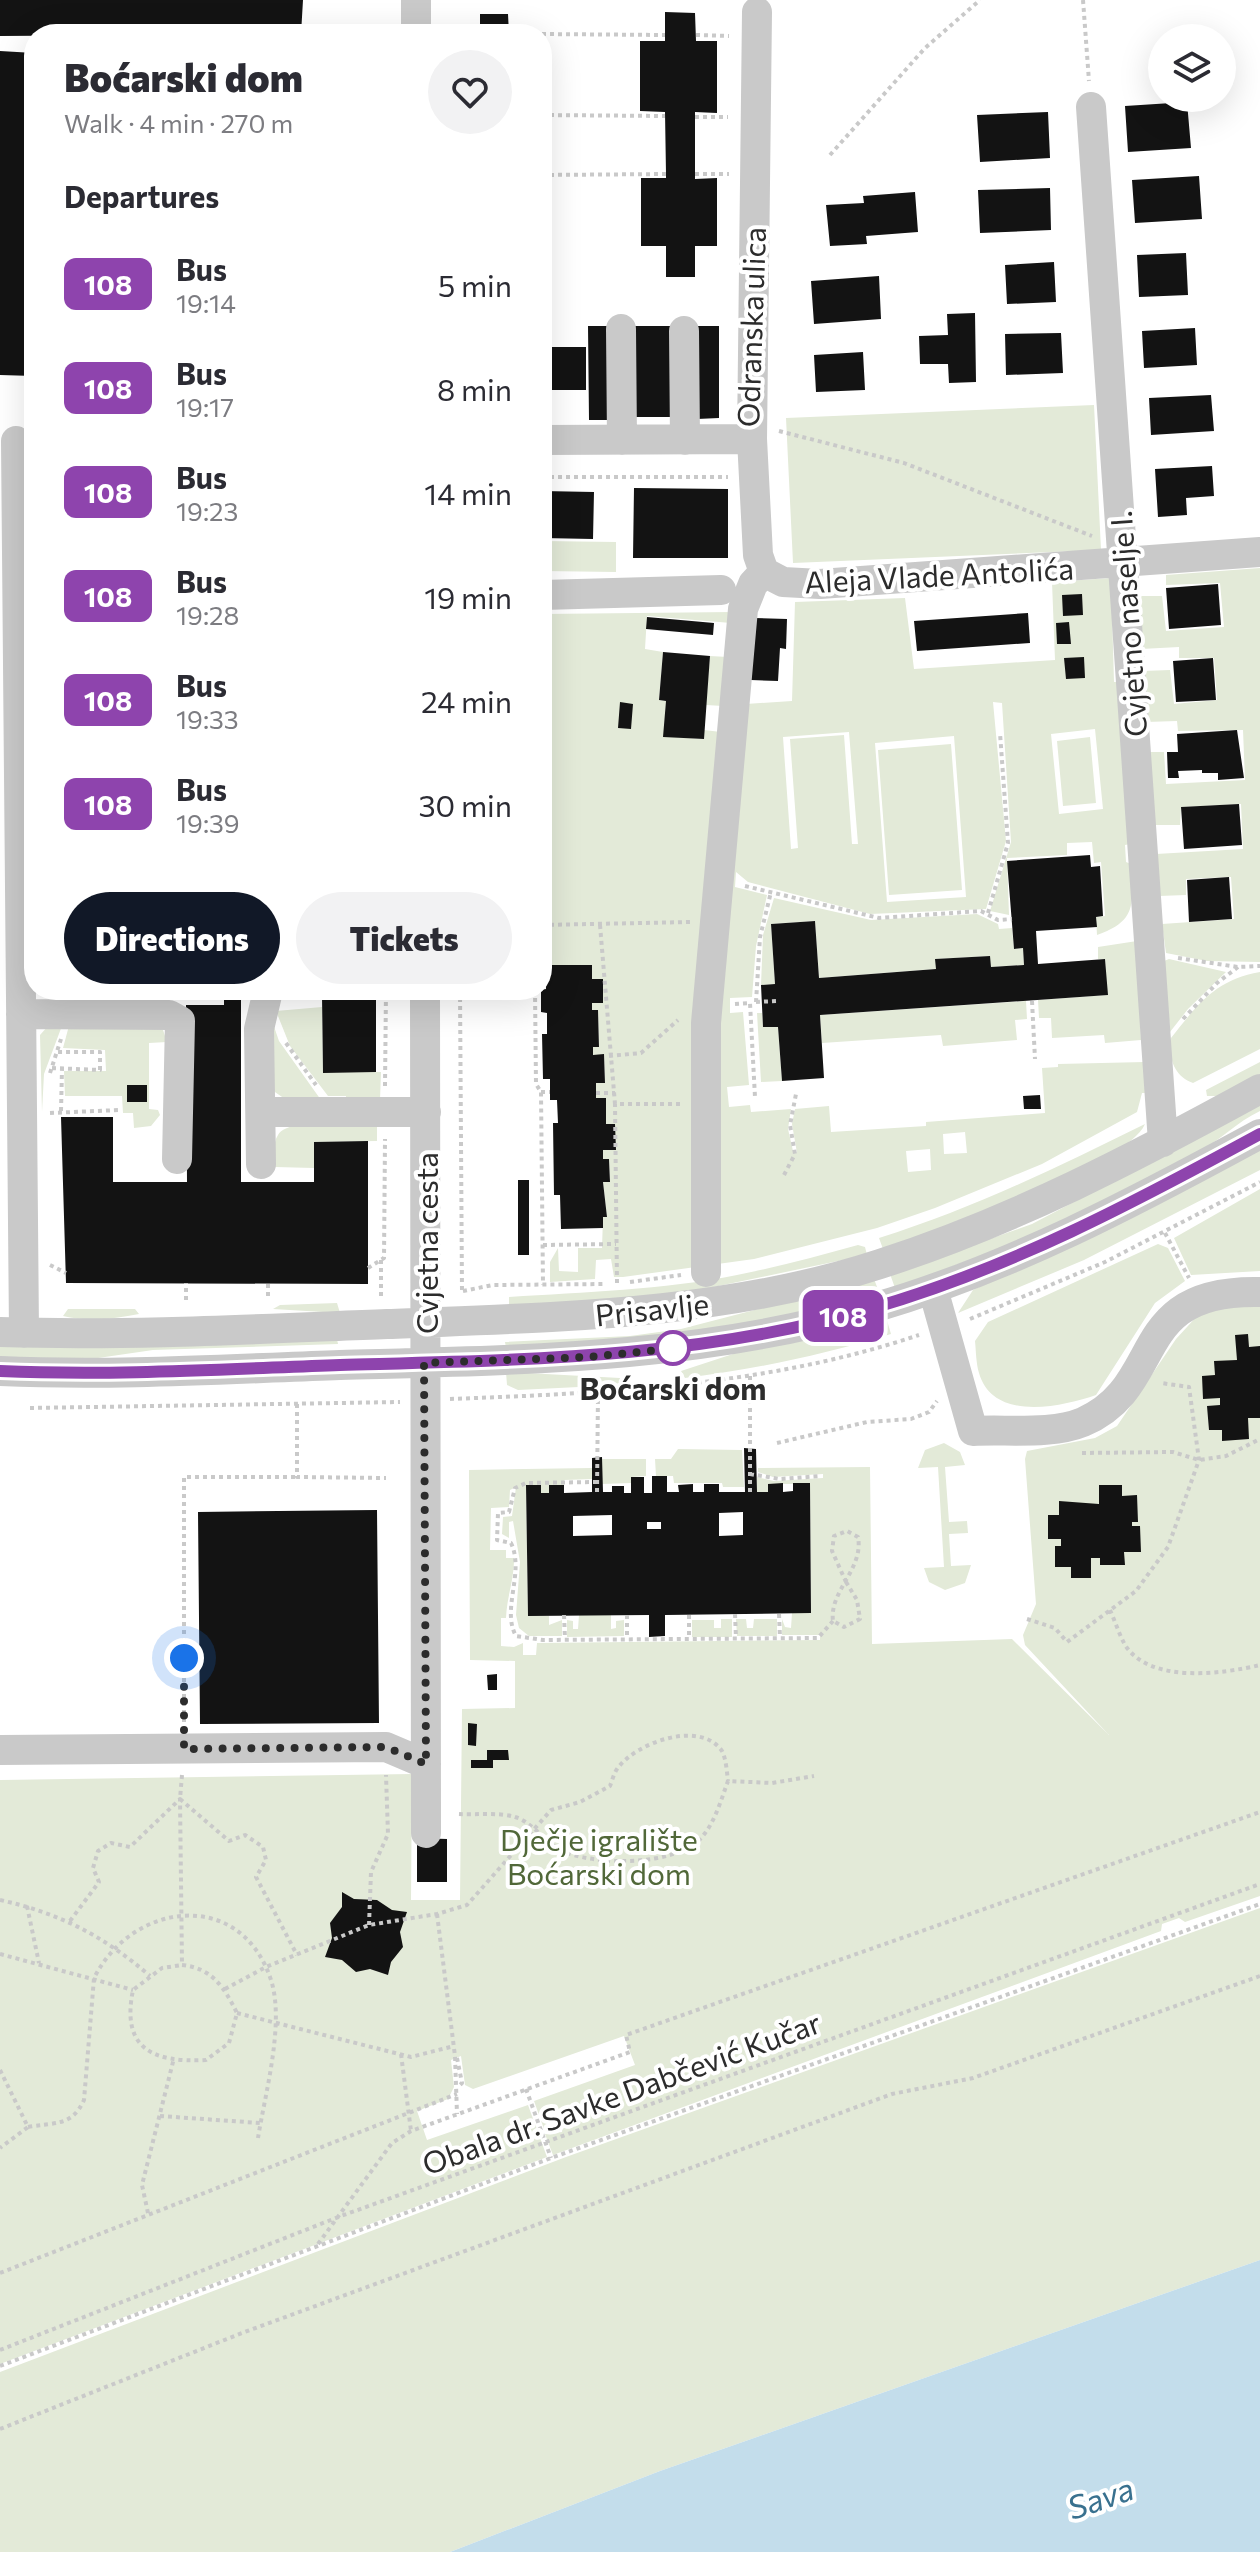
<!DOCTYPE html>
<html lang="en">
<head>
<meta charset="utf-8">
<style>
  :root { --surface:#fff; --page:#f2f2f3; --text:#2b2b33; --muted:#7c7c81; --accent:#111827 }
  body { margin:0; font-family:Commissioner,sans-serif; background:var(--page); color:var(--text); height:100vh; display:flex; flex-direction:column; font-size:30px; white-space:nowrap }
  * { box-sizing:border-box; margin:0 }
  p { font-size:26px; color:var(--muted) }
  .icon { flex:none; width:44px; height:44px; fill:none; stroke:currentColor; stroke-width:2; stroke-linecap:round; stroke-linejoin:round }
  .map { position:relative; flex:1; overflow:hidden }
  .panel { position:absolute; left:24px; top:24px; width:528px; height:976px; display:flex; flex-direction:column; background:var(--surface); border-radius:32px; box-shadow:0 8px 32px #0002 }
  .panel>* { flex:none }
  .badge { padding:0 16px; border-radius:12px; font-size:28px; line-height:52px }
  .tools { position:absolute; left:1148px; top:24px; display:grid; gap:16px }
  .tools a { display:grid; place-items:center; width:88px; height:88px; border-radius:50%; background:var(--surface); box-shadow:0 8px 32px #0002; font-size:40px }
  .you { position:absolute; width:40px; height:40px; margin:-20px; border:6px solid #fff; border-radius:50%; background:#1a73e8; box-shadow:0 0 0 12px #1a73e833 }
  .map>.badge { position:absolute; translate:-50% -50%; box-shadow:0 0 0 4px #fff }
  h2 { padding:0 40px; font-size:30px; line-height:72px }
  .round { display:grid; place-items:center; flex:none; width:84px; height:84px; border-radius:42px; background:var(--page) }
  .overview { display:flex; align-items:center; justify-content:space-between; height:136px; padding:0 40px }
  h1 { font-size:38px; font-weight:800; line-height:60px }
  .primary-button { display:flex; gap:16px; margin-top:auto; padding:16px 40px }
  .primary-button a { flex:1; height:92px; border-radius:48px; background:var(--accent); color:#fff; font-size:32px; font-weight:800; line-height:92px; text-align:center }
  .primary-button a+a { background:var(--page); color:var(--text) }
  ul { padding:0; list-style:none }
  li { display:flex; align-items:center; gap:24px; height:104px; padding:0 40px }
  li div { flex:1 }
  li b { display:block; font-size:30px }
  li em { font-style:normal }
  li .badge { min-width:88px; font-weight:700; text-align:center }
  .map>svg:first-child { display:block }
  .green { fill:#e3ead8; fill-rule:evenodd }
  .water { fill:#c3ddeb }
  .building { fill:#131313; fill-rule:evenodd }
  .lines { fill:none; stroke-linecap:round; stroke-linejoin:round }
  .path { stroke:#c9c9c9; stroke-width:4; stroke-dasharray:4 4; stroke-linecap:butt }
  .minor { stroke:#c9c9c9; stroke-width:30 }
  .line-casing { stroke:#fff; stroke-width:18 }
  .line { stroke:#8e44ad; stroke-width:12 }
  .walk { stroke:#2c2c2c; stroke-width:8; stroke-dasharray:0 14.4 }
  .stop-dot { fill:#fff; stroke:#8e44ad; stroke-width:4 }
  .labels { text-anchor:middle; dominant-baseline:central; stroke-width:8; stroke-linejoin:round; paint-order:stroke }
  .street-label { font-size:30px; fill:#2c2c2c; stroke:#fff }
  .stop-label { font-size:30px; font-weight:bold; fill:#2c2c2c; stroke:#fff }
  .park-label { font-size:30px; fill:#516839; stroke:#fff }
  .water-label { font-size:32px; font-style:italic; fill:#39718f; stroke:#fff }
</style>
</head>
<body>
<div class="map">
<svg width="1260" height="2552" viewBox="0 0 1260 2552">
  <rect width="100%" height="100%" fill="#fff"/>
  <path class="green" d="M1094 405 1101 550 793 563 786 418Z
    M542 541 616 542V572L542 571Z
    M1260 568V962L1207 961 1166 953 1162 924 1234 919 1231 877 1186 879V895L1159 896 1156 854 1243 849 1241 804 1181 807 1180 825H1154L1149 752H1164L1166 784 1245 780 1243 730 1178 731 1177 721 1146 722 1143 671 1170 670 1174 704 1217 700 1214 658H1179V647L1141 649 1139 596H1162L1166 631 1224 627 1220 583 1166 585V575Z
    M1111 578 1114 682H1119L1130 844 1125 845 1126 862 1131 864C1132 903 1139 920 1097 935L1096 917 1105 916 1101 862 1094 863 1092 842 1067 843V855L1007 858 1009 915 990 911 1011 842 1002 703 993 702 1006 841 986 909 870 914 748 882 736 872 735 887 767 895 756 946 752 997 730 998V1013L743 1012 749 1085 727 1087 729 1107 750 1105 751 1112 791 1109 788 1129 793 1151 797 1153 792 1124 795 1109 829 1106 831 1132 926 1126V1122L1045 1113 1042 1068 1058 1067V1064L1145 1062 1148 1093H1142L1137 1112 1042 1164 935 1208 877 1228 754 1259 623 1277H614L611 1259 596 1260 595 1279 550 1282V1262L558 1248 559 1271 578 1272V1248H602L603 1217H607L603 1182 610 1181 609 1159H603V1150H616L606 1124V1098H596V1083H605L604 1055H593V1047H599L598 1011 592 1010V966L542 965V614L733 612 731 623 647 616 645 649 663 652 659 700 666 701 664 736 703 739 704 730 721 732 746 704 792 701 795 602 905 598 914 669 1055 660 1052 582ZM1095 729 1103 809 1059 814 1051 734ZM849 732 858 844H852L844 735 790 739 798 848 791 849 783 737ZM954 736 966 897 887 902 875 743ZM965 1132 967 1153 944 1154 943 1134ZM930 1149 931 1170 908 1172 906 1151Z
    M710 656 728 657 723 706 706 705Z
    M1090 737 1096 803 1063 806 1057 741Z
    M951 744 962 890 889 895 878 750Z
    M774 898 871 920 977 914 998 924 999 929 1012 928 1014 949 1023 948 1024 965 991 967 989 956 936 959V969L819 978 815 921 771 924 775 984 761 985 763 935Z
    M1137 941 1141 1040 1105 1043 1104 1035 1052 1038 1051 1018H1039L1038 1000 1107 995 1105 959H1098V947Z
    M1169 959 1226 972 1188 1009 1170 1032 1164 961Z
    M1260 972V1049L1193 1083C1174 1076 1168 1058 1171 1038 1198 1004 1215 980 1260 972Z
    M1026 1001 1027 1019 1015 1020 1017 1040 943 1046 941 1035 822 1043 820 1015Z
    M322 1007 323 1072H381L380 1100 346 1101V1096H328L290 1046 276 1011Z
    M269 1012 279 1041 321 1100 285 1099 272 1090Z
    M757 1013H762L763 1027H778L782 1081 761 1082Z
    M70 1022 156 1026 163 1030 167 1042 149 1043V1109L158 1110 160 1115 151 1126 134 1128 133 1113H123L122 1096H65L64 1071H106L105 1050 63 1048Z
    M63 1023 44 1074 42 1112 40 1035 48 1026Z
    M1260 1062V1074L1219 1096H1207L1206 1090Z
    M1260 1104V1111C1237 1122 1220 1140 1199 1152 1105 1210 999 1249 895 1288L890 1274 1032 1224Z
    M377 1123V1141L315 1142 314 1168 275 1167C275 1156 272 1144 278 1135 288 1117 356 1123 377 1123Z
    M1145 1124C1128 1166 932 1230 883 1249L879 1238C972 1209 1058 1167 1145 1124Z
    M1260 1148V1170L1084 1260 958 1313 973 1290Z
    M1260 1189V1271L1191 1275 1174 1238Z
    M1158 1244 1168 1248 1185 1281 1155 1303 1096 1395C1061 1407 993 1422 979 1373 976 1363 976 1351 975 1341L988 1322Z
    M858 1245 865 1247 867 1255 680 1294 509 1307V1297C585 1292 662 1290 737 1275 778 1267 818 1256 858 1245Z
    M874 1279 879 1292 799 1313 710 1331 506 1348 505 1342 630 1336 681 1329Z
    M337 1303 340 1313 273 1309 280 1305Z
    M1230 1304 1260 1305V1896L1185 1922 1179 1918 1162 1924 1161 1931 553 2155 545 2134 562 2132 563 2123H552L553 2126 544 2129 534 2101 635 2065 624 2036 473 2089 465 2085 461 2056 451 2060 454 2087 448 2099 417 2111 427 2140 528 2105 547 2157 0 2364V1780L412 1774 411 1900H460L462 1709 515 1708V1661L470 1660 469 1470 592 1468V1479L564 1480V1485H549V1493H541V1485L526 1486 528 1615 549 1616V1625L562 1620V1636H529L519 1628 516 1615 520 1562 513 1521 509 1522V1538L502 1534 503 1517 512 1516 516 1487 510 1490 509 1507 491 1508 490 1550H506V1558H514C514 1582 507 1595 506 1618H501V1646L514 1647 523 1643V1655H536L537 1643 820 1640V1635H782V1619L785 1627 791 1628 792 1613H811L810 1484H769L768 1492H757V1477L774 1481 823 1478V1474L773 1477 758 1472V1468L870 1467 872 1644 1012 1639 1109 1735 1025 1645 1023 1635 1036 1604 1025 1459 1027 1451 1095 1438 1117 1426 1176 1339 1198 1315Z
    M68 1309H135L139 1314C115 1319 87 1322 63 1316Z
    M886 1317 891 1334C823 1355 756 1369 685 1378L681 1371 736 1353Z
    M337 1339 338 1344 153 1350 98 1358H0V1345Z
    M506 1372 620 1378 619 1385 518 1390 507 1385Z
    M944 1443 960 1452 965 1465 945 1467 949 1522 967 1521 968 1533 949 1534 951 1566 971 1565 965 1583 945 1590 929 1582 924 1568 944 1567 938 1467 918 1468 925 1450Z
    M678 1449 742 1450 744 1487H723L722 1483H674L673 1476H656L655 1459H671Z
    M602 1459H646V1476L631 1477V1483L602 1484Z
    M579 1615H611V1629L616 1628V1621L624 1620V1636L567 1637V1620L573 1621V1629H578Z
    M721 1619H732V1637H692V1620H714V1628H721Z
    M736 1619H746L747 1628H753L754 1619H777V1636H737Z
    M1260 1908V2260L660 2471 450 2552H0V2372L566 2157Z"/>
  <path class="water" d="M1260 2260V2552H450L660 2471Z"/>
  <path class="building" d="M0 0H303L301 34 0 36Z
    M665 12 695 13 696 41H717V113L695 112V179L717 178V246H695V277H666V246H641V178H666V174L665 112 640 111V41H665Z
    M480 14H508L509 34H480Z
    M0 51 34 53V376L0 375Z
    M1187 102 1191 148 1128 152 1125 106Z
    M1048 112 1050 158 980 162 977 115Z
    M1199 176 1202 219 1135 223 1132 180Z
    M1050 188 1051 230 980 233 978 190Z
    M915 192 918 232 866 236 867 244 830 246 826 205 864 203 863 196Z
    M1186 253 1188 295 1139 297 1137 255Z
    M1054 262 1056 302 1007 304 1005 265Z
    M879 276 881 319 814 324 811 281Z
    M975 313 976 382 949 383 948 364H920L919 336 948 335 947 314Z
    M588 326H610L611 420H589Z
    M631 326H674L675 417H631Z
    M696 326H719V418L697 419Z
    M1195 328 1197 365 1144 368 1142 331Z
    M1061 333 1063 373 1006 375 1005 334Z
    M542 347H586V390H542Z
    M863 352 865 390 816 392 814 355Z
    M1211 395 1214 431 1151 435 1149 398Z
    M1212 466 1214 496 1186 498 1187 515 1158 517 1155 469Z
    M634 488 728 489V558H633Z
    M542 491 594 492 593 539 542 538Z
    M1218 584 1221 625 1169 629 1166 588Z
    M1082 594 1083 615 1063 616 1062 595Z
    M1028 613 1030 643 917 651 914 621Z
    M647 617 714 623 713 635 646 629Z
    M754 618 787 619 786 649 780 648 778 681 751 680Z
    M1069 622 1071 644H1057L1056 623Z
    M663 652 710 656 704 739 663 737 666 701 659 700Z
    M1084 657 1085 678 1066 679 1064 658Z
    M1213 658 1216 700 1176 702 1173 661Z
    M620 702 633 704 631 729 618 728Z
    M1237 730 1244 778 1218 780V773H1202V770L1178 771 1179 778H1168L1167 752H1178L1177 734Z
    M1239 804 1242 845 1184 849 1181 807Z
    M1090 855 1091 867 1100 866 1103 916 1096 917 1097 927 1036 931 1038 964 1105 959 1108 995 820 1015 824 1078 782 1081 778 1027H763L761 985 775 984 771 924 815 921 819 978 936 969 935 959 990 956 991 967 1024 965 1023 948 1014 949 1007 861Z
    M1229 877 1232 919 1189 922 1187 880Z
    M546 965H592V979H603V1003H592V1010H598L599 1047H593V1055L604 1054 605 1083H596V1098H606V1124H615L616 1150H603V1159H609L610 1182H603L607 1217H603V1228L561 1229 560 1195H554L553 1123H558L557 1100H550V1079H543L542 1034H547V1013L541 1012V990L546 989Z
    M124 990H376V1072L323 1073 322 995H241V1182H314V1142L368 1141V1284L66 1283 61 1117H113V1182H187L186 1005H224V996H124Z
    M127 1085H147V1102H127Z
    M1040 1095 1041 1109H1024L1023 1096Z
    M518 1180H529V1255H518Z
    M1248 1334 1249 1347 1260 1346V1418H1248L1249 1439 1222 1441V1430H1209L1207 1406 1220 1405V1398L1203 1399 1202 1376 1215 1375 1214 1361 1237 1360 1235 1335Z
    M744 1448 756 1449 757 1492H768V1484L783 1483V1492L793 1491V1483H810L811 1613 665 1615V1636L649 1637V1615L528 1616 526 1485H541V1493H549V1485H564V1493L592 1492V1458L602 1457 603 1492H612V1486H624V1493H631V1477H644V1493H652V1476H667V1492H679L678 1485 693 1484V1492H704V1484H719V1492H745ZM743 1512V1535L719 1536V1513ZM612 1515V1535L573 1536V1516ZM647 1522H661V1529H647Z
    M1099 1485H1122V1496L1137 1495 1138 1522H1132V1526H1140L1141 1552H1124L1125 1565H1100V1558H1091V1578H1071V1567H1055V1546H1061V1539H1048V1515H1059V1501L1099 1504Z
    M377 1510 379 1723 200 1724 198 1512Z
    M497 1674V1690H488L487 1675Z
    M468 1723 477 1724 476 1746 468 1745Z
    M487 1750H508L509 1760H493V1768H471V1760H487Z
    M417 1838 447 1839V1882H417Z
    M342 1892 354 1899 377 1900 392 1910 407 1912 400 1932 403 1947 391 1962 388 1975 370 1969 356 1972 342 1960 325 1957 332 1938 330 1923 342 1907Z"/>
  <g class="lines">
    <path class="path" d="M1083 0 1089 81
      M443 34H480
      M509 34H537
      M542 34 665 35
      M696 35 729 36
      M542 115 665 116
      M695 117H728
      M830 155 925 48 980 0
      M695 174H729
      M542 175 666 174
      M779 431 904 463 1092 536
      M542 477H728
      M745 886 879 918 981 911 998 920 1012 919
      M988 913 1008 843 1000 733
      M542 925 690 922
      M600 925 615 1104
      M1178 958 1238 967 1260 966
      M460 990 462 1292
      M535 990 536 1084 541 1092 543 1285
      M1032 1001 1035 1059
      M756 1002 760 937 771 892
      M756 1002 776 1001
      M735 1004 750 1003 755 1097
      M1183 1019 1217 983 1238 967
      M286 1043 316 1085
      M609 1056 641 1053 678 1020
      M52 1068 100 1070V1052H57
      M50 1073 61 1039
      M385 1086 386 990
      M541 1092H550
      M596 1093H615
      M61 1111 62 1069
      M50 1113 119 1110
      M784 1175 795 1154 790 1125 796 1094
      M1165 1233 1189 1278
      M543 1245 616 1244
      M381 1260V1296
      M50 1265 66 1273
      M368 1268 384 1258 385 1139
      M630 1282 681 1275
      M617 1283 615 1104H682
      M268 1284V1298
      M463 1291 493 1285 605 1284
      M186 1300V1283
      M970 1319 1105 1262 1260 1182
      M750 1376V1492
      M450 1399C609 1393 767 1386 919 1335
      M297 1404V1477L386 1478
      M30 1408 400 1402
      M777 1443 867 1422 911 1419 929 1412 937 1401
      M1082 1453 1173 1452 1199 1460 1226 1456 1260 1439
      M750 1474 780 1479 821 1476
      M597 1482 526 1483 515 1488 509 1512 498 1513 497 1540 511 1543C525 1573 501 1609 516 1636L543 1640 818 1638 833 1621
      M597 1492 598 1393
      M846 1582 857 1600 860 1619 844 1627 833 1621C829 1591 864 1569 858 1537L847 1531 834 1536 832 1551 846 1582
      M1110 1610C1115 1621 1119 1634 1125 1645 1150 1684 1222 1674 1260 1665
      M735 1614 736 1638
      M779 1614 780 1638
      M564 1615 565 1639
      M627 1615V1639
      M689 1615V1638
      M1027 1619 1055 1628 1067 1642 1136 1591 1168 1547 1199 1460 1189 1387 1161 1383
      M184 1722V1477H297
      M182 1775 180 1799 229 1841 245 1835 263 1847 266 1860 256 1877 297 1955
      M459 1814C476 1815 499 1812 515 1817 531 1821 545 1842 560 1850 593 1866 676 1867 702 1837 715 1822 721 1800 728 1781L772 1783 814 1776
      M0 1900C59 1913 104 1936 150 1976
      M27 1906 39 1963
      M437 1914 455 2056 457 2114
      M70 1921 99 1882 93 1868 98 1851 111 1843 130 1847 180 1799 182 1965
      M369 1925 371 1872 388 1834 386 1775
      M0 1954 133 1990
      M182 1965C212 1968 224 1987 237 2013L229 2043 206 2060C152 2063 121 2048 133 1990L162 1968Z
      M225 1989 266 1967 369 1925 437 1914 467 1905 551 1810 580 1802 610 1786C612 1781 614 1773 617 1769 635 1743 700 1719 722 1751 726 1758 727 1773 728 1781
      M237 2013 411 2057 454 2046
      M401 2054 411 2131
      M457 2058 462 2083 458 2087
      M0 2070 28 2127 0 2148
      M526 2089 551 2158
      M160 2116 260 2123
      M28 2127C54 2122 72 2127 84 2100L94 1978C133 1901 241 1888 271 1980 285 2023 265 2094 258 2138
      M148 2213 142 2185 174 2058
      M318 2244 392 2143 411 2131 630 2052 626 2035 1260 1812
      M0 2273 457 2094
      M0 2350 341 2216 1260 1884
      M0 2366 551 2158 1260 1904
      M0 2429 242 2333 892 2094 973 2078 1260 1976"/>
    <path class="minor" d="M416 0V34
      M757 12 752 439 758 555 764 572 783 582 820 584 1260 552
      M1091 107 1163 1142
      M621 329 622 440
      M684 331 685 440
      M542 440 752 439
      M16 441 24 1333
      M542 595 721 590
      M425 990 426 1833
      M21 1014 169 1015 180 1021 177 1159
      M261 1112H426
      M261 1164 259 1029 267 995
      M706 1272V1023L743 609 753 584 764 572
      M933 1289 973 1431C1006 1429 1052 1435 1083 1422 1168 1385 1126 1289 1260 1292
      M0 1332C128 1336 258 1329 387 1324 552 1317 721 1316 880 1264 1014 1221 1136 1157 1260 1089
      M0 1371C113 1376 227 1369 340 1365 520 1360 699 1359 873 1308 1011 1268 1135 1202 1260 1134
      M0 1750 386 1747 426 1764"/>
  </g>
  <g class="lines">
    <g class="line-casing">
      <path id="line" d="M0 1371C113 1376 227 1369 340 1365 520 1360 698 1359 873 1308 1011 1268 1135 1202 1260 1134"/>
    </g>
    <use href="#line" class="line"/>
    <path class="walk" d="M184 1658V1749L386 1747 426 1764 424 1363 589 1357 679 1348H673"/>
  </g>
  <circle class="stop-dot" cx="673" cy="1348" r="16"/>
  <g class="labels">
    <g class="street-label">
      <text transform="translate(750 327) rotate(-88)">Odranska ulica</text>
      <text transform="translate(939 574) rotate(-3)">Aleja Vlade Antolića</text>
      <text transform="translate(1127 624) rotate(-94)">Cvjetno naselje I.</text>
      <text transform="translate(425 1243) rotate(-90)">Cvjetna cesta</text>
      <text transform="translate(652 1308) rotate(-6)">Prisavlje</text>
      <text transform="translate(621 2092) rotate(-20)">Obala dr. Savke Dabčević Kučar</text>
    </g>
    <g class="stop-label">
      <text x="673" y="1387">Boćarski dom</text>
    </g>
    <g class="park-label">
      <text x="599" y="1838">Dječje igralište<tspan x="599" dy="34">Boćarski dom</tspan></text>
    </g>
    <g class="water-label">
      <text transform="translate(1100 2497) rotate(-19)">Sava</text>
    </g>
  </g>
</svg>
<div class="tools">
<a><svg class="icon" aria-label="layers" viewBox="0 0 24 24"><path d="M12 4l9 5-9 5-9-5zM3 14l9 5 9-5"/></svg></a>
</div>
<div class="you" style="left:184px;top:1658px"></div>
<b class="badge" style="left:843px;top:1316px;background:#8e44ad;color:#fff">108</b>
<section class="panel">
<div class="overview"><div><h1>Boćarski dom</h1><p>Walk · 4 min · 270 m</p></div><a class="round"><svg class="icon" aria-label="heart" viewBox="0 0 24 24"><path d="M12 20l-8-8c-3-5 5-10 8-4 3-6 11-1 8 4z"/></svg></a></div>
<h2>Departures</h2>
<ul>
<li><span class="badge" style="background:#8e44ad;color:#fff">108</span><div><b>Bus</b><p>19:14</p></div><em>5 min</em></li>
<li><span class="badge" style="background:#8e44ad;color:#fff">108</span><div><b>Bus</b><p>19:17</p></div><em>8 min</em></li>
<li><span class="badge" style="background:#8e44ad;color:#fff">108</span><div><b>Bus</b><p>19:23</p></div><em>14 min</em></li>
<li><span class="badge" style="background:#8e44ad;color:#fff">108</span><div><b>Bus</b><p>19:28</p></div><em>19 min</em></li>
<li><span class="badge" style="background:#8e44ad;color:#fff">108</span><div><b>Bus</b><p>19:33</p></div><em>24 min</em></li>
<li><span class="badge" style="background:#8e44ad;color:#fff">108</span><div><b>Bus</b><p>19:39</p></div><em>30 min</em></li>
</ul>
<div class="primary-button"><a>Directions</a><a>Tickets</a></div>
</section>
</div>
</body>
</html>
